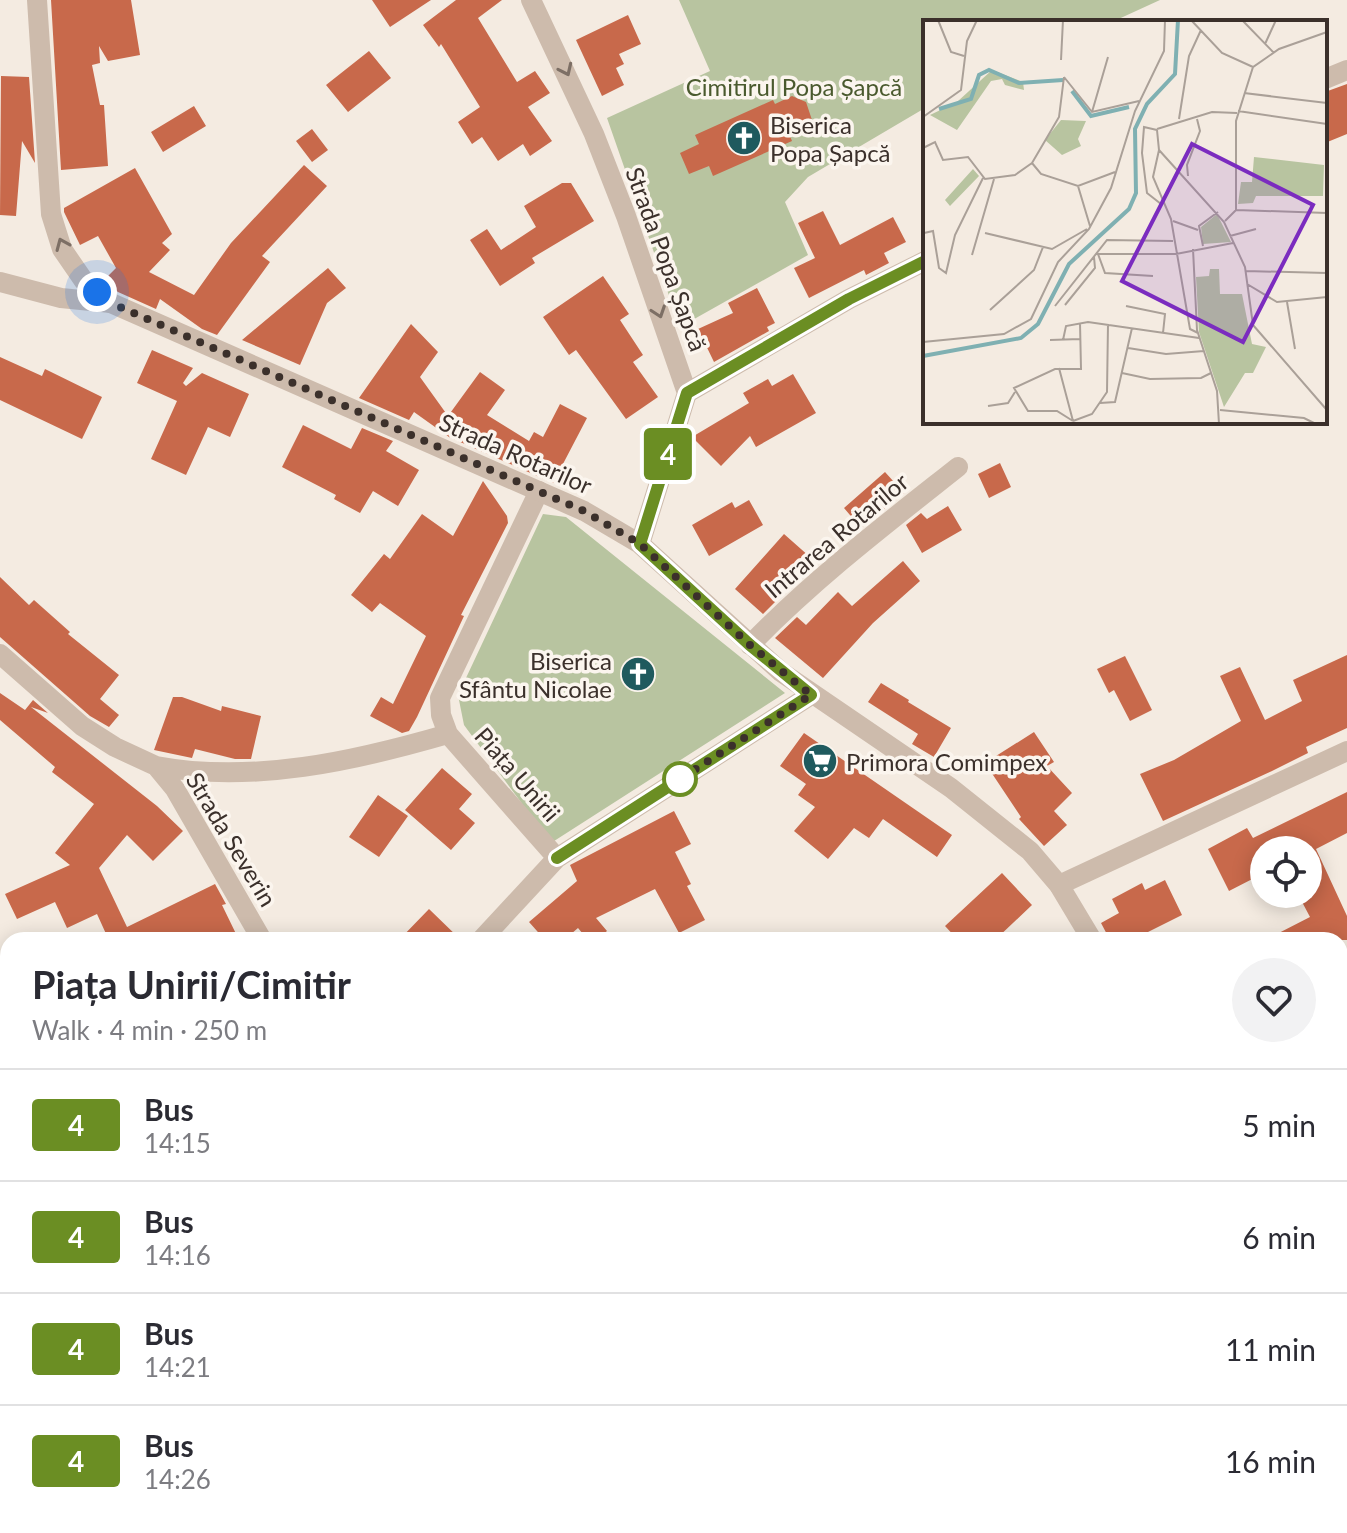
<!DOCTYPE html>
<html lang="en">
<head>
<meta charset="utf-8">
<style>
  :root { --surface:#fff; --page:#f2f2f3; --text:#2b2b33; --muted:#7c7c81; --line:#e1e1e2 }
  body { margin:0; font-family:Lato,sans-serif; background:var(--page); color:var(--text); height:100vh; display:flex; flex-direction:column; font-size:30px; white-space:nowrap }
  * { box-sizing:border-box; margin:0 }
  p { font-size:26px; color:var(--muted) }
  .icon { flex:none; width:44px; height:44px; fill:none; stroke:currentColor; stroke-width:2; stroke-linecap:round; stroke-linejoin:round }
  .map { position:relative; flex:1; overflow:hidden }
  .drawer { position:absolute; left:0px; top:932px; width:1348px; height:602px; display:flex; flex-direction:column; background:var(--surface); border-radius:24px 24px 0 0; box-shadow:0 4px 20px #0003 }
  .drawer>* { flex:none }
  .badge { padding:0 16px; border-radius:6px; font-size:28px; line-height:52px }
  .fabs { position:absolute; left:1250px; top:836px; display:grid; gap:16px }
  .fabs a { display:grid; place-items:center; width:72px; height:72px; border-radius:50%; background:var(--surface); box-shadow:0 4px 20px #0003; font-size:40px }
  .you { position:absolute; width:40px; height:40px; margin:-20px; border:6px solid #fff; border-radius:50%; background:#1a73e8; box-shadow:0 0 0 12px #1a73e833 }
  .map>.badge { position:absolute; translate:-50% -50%; box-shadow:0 0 0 4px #fff }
  .round { display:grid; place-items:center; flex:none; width:84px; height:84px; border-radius:42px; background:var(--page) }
  .head { display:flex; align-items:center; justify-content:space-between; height:136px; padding:0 32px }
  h1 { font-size:38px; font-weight:700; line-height:60px }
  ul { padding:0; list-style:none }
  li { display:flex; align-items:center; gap:24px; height:112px; padding:0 32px; border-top:2px solid var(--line) }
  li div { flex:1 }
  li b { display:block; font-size:30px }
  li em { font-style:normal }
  li .badge { min-width:88px; font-weight:700; text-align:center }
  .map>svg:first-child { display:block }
  .green { fill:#b8c4a0 }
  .building { fill:#c8694b }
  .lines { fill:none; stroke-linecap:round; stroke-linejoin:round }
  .minor { stroke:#cdbbac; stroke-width:20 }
  .tertiary { stroke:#cdbbac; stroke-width:20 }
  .oneway { stroke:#7d6f65 }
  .line-casing { stroke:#fff; stroke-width:18 }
  .line { stroke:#6b8e23; stroke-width:12 }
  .walk { stroke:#3b302b; stroke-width:8; stroke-dasharray:0 14.4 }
  .stop-dot { fill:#fff; stroke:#6b8e23; stroke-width:4 }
  .labels { text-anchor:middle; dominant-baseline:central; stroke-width:7; stroke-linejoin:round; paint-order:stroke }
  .park-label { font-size:24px; fill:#4a5a2e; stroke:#fbf5ee }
  .poi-label { font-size:24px; fill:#3b302b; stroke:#fbf5ee; text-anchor:start }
  .street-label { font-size:24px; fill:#3b302b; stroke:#fbf5ee }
  .inset-river { fill:none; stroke:#7fb0b2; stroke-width:4 }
  .inset-road { fill:none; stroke:#aaa098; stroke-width:2 }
  .view { fill:#7b2cbf; fill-opacity:0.15; stroke:#7b2cbf; stroke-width:4 }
  .inset-edge { fill:none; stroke:#3b302b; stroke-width:4 }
</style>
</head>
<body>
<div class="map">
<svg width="1347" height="1533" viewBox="0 0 1347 1533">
  <rect width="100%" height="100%" fill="#f4ebe1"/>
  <path class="green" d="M679 0H1160L1112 22H925V108L808 177 785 202 808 255 680 327 607 118 710 71Z
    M543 514 566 517 785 693 551 843 464 725 458 695Z
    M1340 1381 1347 1388V1533H843L839 1526H1340Z"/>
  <path class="building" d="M51 0H131L140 55 108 61 99 46 100 63 92 65 100 105H104L108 166 61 170Z
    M372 0H431L390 27Z
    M456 0H502L478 18 517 82 535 71 550 93 528 107 552 141 530 156 523 144 498 161 482 137 472 144 458 122 480 107 441 44 439 47 423 25Z
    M628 15 641 44 619 54 624 64 616 68 624 85 602 96 576 40Z
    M369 51 391 78 348 112 326 85Z
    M1 76 29 77 35 163 22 141 16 216 0 215Z
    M1347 84V134L1325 143V92Z
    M792 96 806 102 812 120 808 127 790 136 792 141 713 176 709 166 689 174 680 153 699 144 695 135 773 100 775 104Z
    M194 106 206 126 163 152 151 132Z
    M312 129 328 150 312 162 296 141Z
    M304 165 327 186 262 256 270 262 217 335 202 329 160 299 156 309 118 292 104 280 116 268 98 236 80 245 64 212V208L135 168 172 234 162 243 170 250 149 272 194 295 231 243Z
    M562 183H571L594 221 532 258 535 263 500 286 470 240 487 229 501 250 536 227 524 206Z
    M823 211 840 245 893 217 906 242 884 253 889 263 866 275 864 270 809 298 794 268 815 258 798 223Z
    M328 268 346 288 327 303 300 365 242 340Z
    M603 276 629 314 620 320 643 355 633 362 658 397 626 419 576 350 569 355 543 317Z
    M757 288 775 323 767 327 769 331 714 362 698 329 733 313 728 303Z
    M411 324 438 352 420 377 448 416 480 372 505 390 487 415 529 441 534 432 543 437 560 404 587 418 553 483 449 437 414 412 409 420 359 398Z
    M152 350 193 368 183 383 186 386 202 373 249 394 230 437 208 427 186 475 151 459 177 401 137 383Z
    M0 357 42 376 45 369 102 397 82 439 0 400Z
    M793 374 816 413 756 447 750 436 721 466 692 437 749 403 743 393 768 379 772 386Z
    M303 425 351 449 362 428 393 441 386 451 419 470 398 506 373 491 360 513 334 499 336 495 282 467Z
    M1000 463 1011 487 989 498 978 474Z
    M885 472 904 493 861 528 844 508Z
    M483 481 507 516 508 523 461 615 464 616 417 717 409 731 402 733 370 716 381 697 393 704 426 636 380 603 372 612 351 595 384 554 390 559 422 514 453 536Z
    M749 500 763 525 709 556 692 525 732 502 735 508Z
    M948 506 962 530 922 553 906 525 921 513 927 519Z
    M784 534 810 557 774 598 777 600 763 614 735 589Z
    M903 561 920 581 873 623 823 678 775 638 797 617 806 625 838 592 852 606Z
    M0 577 29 605 34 600 70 632 68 634 119 675 100 699 119 715 109 727 90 716 0 637Z
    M1347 655V728L1306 747 1308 753 1272 771 1163 821 1140 774 1174 760 1241 721 1220 676 1240 667 1265 720 1302 701 1293 680Z
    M1125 656 1152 710 1130 721 1114 690 1109 693 1097 669Z
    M881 683 909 700 908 702 951 728 934 757 912 744 918 734 868 702Z
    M0 693 25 710 33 700 48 713 31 707 157 806 183 831 153 861 127 835 99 868 127 927 215 884 226 904 222 905 239 940H100L107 936 97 914 67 928 55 902 17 919 5 894 70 865 55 853 94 804 52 772 55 767 0 720Z
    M173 697H182L221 711 222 706 261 716 251 759H235L195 749 192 758 154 750Z
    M1034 732 1054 762 1047 766 1072 793 1054 811 1067 825 1044 846 1019 819 1021 817 985 763Z
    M804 733 952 835 937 857 883 819 869 838 854 828 828 859 794 831 815 807 798 795 806 784 780 766Z
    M442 768 472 794 459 809 475 823 451 850 405 810Z
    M1347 792V833L1316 849 1347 916V940H1265L1310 917 1301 900 1308 896V850H1264V873L1229 891 1208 849 1247 828 1253 838Z
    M378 795 408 816 379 857 349 837Z
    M674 811 691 844 675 852 691 884 687 886 705 920 679 933 655 889 596 918 607 931 596 940H588L578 928 564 940H545L529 922 577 881 570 865Z
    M1002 873 1032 905 995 940H958L945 926Z
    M1165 880 1182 915 1132 940H1110L1101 923 1119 913 1112 899 1142 883 1145 890Z
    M429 909 461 940H399Z"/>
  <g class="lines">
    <path class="minor" d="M1325 79 1347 70
      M0 282 61 298 111 303
      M687 393 849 299 925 261
      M539 491 440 698 441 715 448 734 557 858
      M750 645C814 579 886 524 958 467
      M0 654 82 726 115 747 156 766 175 789 262 940
      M156 766C253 784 355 761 448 734
      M1059 885 1347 751
      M481 940 557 858 811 695
      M1340 1016 1347 1017
      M0 1062 8 1059
      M0 1218 8 1215
      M0 1459 8 1455
      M724 1526 729 1533
      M827 1526 830 1533"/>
    <path class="tertiary" d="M37 0 51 214 62 249 84 281 111 303 584 511 640 544 781 672 951 788 1030 851 1059 885 1092 940
      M531 0 594 134 626 216 687 393 640 544
      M1340 1314 1347 1319"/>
  </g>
  <defs><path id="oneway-chevron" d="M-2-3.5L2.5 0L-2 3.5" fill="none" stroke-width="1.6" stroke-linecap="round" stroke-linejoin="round" transform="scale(2)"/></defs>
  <g class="oneway">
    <use href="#oneway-chevron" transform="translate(566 70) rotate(65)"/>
    <use href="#oneway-chevron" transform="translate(62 244) rotate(-113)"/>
    <use href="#oneway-chevron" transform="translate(659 312) rotate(71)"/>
  </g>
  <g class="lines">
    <g class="line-casing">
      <path id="line" d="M557 858 811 695 750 645 640 544 687 393 849 299 925 261"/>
    </g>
    <use href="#line" class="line"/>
    <path class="walk" d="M97 292 111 303 584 511 640 544 750 645 811 695 677 781 680 779"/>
  </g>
  <defs>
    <g id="church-disc" transform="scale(1.8)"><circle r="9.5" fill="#1f5a5e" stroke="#fbf5ee"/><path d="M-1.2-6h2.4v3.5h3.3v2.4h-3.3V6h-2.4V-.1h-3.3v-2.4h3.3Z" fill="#fff"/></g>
    <g id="supermarket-disc" transform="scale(1.8)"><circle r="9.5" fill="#1f5a5e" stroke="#fbf5ee"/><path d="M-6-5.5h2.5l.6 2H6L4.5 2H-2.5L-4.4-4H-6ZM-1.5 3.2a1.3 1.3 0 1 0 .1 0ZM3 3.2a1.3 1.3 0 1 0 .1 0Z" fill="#fff"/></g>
  </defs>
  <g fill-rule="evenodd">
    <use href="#church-disc" x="744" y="138"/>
    <use href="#church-disc" x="638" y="674"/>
    <use href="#supermarket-disc" x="820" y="761"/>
  </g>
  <circle class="stop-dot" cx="680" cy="779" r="16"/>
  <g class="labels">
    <g class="park-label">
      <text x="794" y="86">Cimitirul Popa Șapcă</text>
    </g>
    <g class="poi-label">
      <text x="770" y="124">Biserica<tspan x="770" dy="28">Popa Șapcă</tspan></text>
      <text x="612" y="660" text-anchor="end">Biserica<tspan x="612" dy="28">Sfântu Nicolae</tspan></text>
      <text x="846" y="761">Primora Comimpex</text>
    </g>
    <g class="street-label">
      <text transform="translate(667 259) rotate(70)">Strada Popa Șapcă</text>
      <text transform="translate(516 453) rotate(24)">Strada Rotarilor</text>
      <text transform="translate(836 535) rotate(-40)">Intrarea Rotarilor</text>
      <text transform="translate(518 774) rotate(49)">Piața Unirii</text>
      <text transform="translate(232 839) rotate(59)">Strada Severin</text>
    </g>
  </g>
  <g transform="translate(923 20)">
    <rect width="404" height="404" fill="#f4ebe1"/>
    <path d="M69 50 100 62 101 70 82 65 79 59 68 61 34 110 7 95 34 82ZM138 100 163 101 155 119 158 126 139 135 122 120ZM331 137 401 145 400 176H333L330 183 315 184 318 162H329ZM50 149 56 156 27 186 22 180ZM294 194 308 222 280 224 278 207ZM287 249H296L297 274H319L329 324 343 327 330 353H322L301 387 276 312 273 257 286 256Z" fill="#b8c4a0"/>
    <path class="inset-river" d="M149 71 168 96 206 87M16 89 48 79 56 55 66 50 96 63 140 60M0 336 98 318 115 304 146 244 206 189 213 173 212 109 224 84 252 54 255 0"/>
    <path class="inset-road" d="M15 0 28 32 41 36M268 0 299 33 330 47 356 29 404 12M319 0 351 33M342 24 353 0M138 40 140 0M141 57 169 92 216 81M321 73 404 83M315 91 404 104M169 92 185 37M0 97 38 70 44 21 54 0M256 99 266 36 278 10M234 109 289 92 314 93M234 110 236 130 301 202 322 247 330 305 403 389M234 110 221 107 219 133 224 173 238 184M0 128 12 122 20 140 45 137 62 159 92 155 109 143M236 130 230 157 248 199 267 309 275 313M109 143 118 154 155 166 192 152M109 143 136 97 141 57M265 156 264 145 277 111 274 99M155 166 167 206M313 190 404 193M250 201 275 210M302 201 313 190V101L330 47M1 213 10 211 16 248 23 253 32 215 60 158M62 213 129 229 164 209M307 216 333 209M280 226 276 206 295 192M270 229 274 310 294 371 296 404M49 235 71 159M323 251 404 253M230 256 182 253 175 234H253L310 223M324 264 354 282 404 277M364 282 372 329M142 285 172 248 171 237M132 286 184 220 250 221M203 286 242 294 240 313M67 290 111 250 120 227M127 320 157 319M140 320 143 306 165 302 276 318M0 322 81 314 108 299 135 242 166 209 188 168 212 91 241 31 242 0M205 328 243 334 281 331M136 348 150 401M199 353 227 359 278 358 288 353M177 383 192 382 209 308M65 386 85 383 92 372M297 390 381 398 393 404M150 401 134 391H105L91 368 132 349H158L157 303M150 401 169 394 184 372 185 304M403 404 404 235"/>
    <path class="view" d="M269 124 390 185 320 322 199 261Z"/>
    <rect width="404" height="404" class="inset-edge"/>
  </g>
</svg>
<div class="fabs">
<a><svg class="icon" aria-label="locate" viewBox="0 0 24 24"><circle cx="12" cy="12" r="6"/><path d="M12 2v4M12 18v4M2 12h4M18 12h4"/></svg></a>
</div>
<div class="you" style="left:97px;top:292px"></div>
<b class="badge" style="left:668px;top:454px;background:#6b8e23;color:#fff">4</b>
<section class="drawer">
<div class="head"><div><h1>Piața Unirii/Cimitir</h1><p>Walk · 4 min · 250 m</p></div><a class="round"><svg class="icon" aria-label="heart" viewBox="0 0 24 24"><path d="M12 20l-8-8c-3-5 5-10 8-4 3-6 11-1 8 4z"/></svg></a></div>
<ul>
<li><span class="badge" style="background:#6b8e23;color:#fff">4</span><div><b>Bus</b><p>14:15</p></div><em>5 min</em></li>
<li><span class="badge" style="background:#6b8e23;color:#fff">4</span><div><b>Bus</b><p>14:16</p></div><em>6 min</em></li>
<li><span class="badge" style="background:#6b8e23;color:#fff">4</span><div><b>Bus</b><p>14:21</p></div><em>11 min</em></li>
<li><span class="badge" style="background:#6b8e23;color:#fff">4</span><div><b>Bus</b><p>14:26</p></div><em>16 min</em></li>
</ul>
</section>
</div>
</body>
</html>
